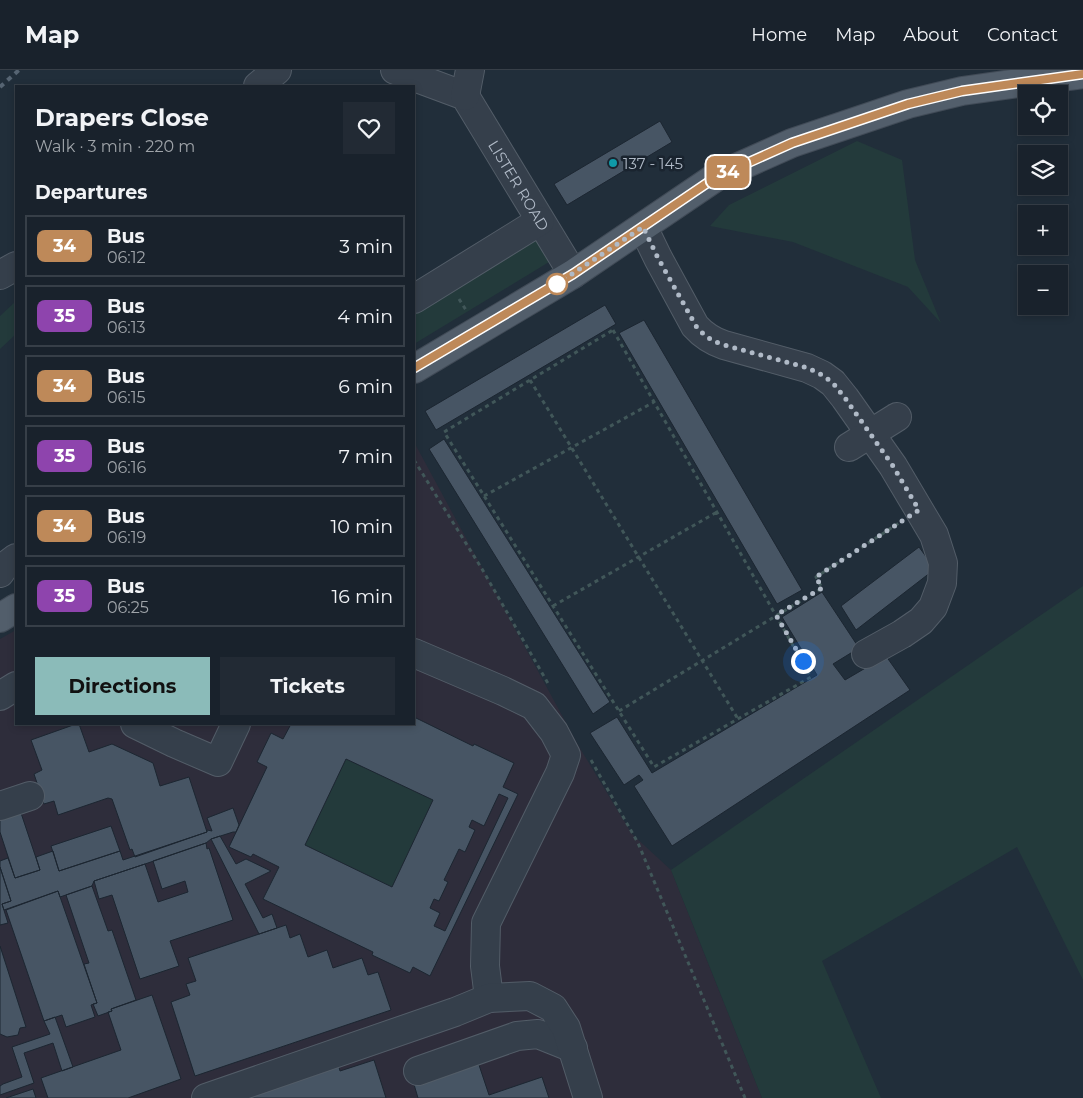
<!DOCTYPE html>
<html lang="en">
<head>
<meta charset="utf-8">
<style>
  :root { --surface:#19222c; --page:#222a34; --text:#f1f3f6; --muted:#9fa4a9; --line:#373f48; --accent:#8bbbb9 }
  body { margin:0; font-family:Montserrat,sans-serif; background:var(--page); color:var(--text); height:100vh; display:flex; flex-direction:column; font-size:19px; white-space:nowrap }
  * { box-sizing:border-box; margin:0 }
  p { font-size:16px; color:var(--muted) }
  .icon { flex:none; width:28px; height:28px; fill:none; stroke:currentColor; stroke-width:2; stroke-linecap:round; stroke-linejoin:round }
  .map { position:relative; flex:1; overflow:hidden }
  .panel { position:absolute; left:15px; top:15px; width:400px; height:640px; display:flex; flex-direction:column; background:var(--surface); border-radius:0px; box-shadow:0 2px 8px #0003,0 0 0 1px var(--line) }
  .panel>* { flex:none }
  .badge { padding:0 10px; border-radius:8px; font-size:18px; line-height:32px }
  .fabs { position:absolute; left:1018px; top:15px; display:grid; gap:10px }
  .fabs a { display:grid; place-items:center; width:50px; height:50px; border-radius:0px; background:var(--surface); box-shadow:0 2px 8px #0003,0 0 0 1px var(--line); font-size:25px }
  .you { position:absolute; width:25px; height:25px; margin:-12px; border:4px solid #fff; border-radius:50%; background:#1a73e8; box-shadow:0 0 0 8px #1a73e833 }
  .map>.badge { position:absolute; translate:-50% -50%; box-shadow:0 0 0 2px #fff }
  h2 { padding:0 20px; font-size:19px; line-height:45px }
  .round { display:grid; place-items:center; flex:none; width:52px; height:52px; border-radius:0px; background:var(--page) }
  .overview { display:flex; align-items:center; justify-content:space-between; height:85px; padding:0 20px }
  h1 { font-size:24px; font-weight:700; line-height:38px }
  .button { display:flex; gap:10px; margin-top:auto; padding:10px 20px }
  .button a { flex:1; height:58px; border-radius:0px; background:var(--accent); color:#111; font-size:20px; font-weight:700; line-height:58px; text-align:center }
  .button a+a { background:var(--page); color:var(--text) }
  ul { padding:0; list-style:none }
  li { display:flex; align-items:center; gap:15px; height:62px; margin:0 10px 8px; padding:0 10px; border:2px solid var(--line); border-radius:0px }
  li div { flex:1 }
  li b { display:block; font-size:19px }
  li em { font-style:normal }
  li .badge { min-width:55px; font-weight:700; text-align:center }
  header { display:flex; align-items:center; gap:30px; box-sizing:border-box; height:70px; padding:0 25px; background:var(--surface); border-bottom:1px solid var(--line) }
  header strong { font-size:24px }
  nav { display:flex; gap:28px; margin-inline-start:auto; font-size:18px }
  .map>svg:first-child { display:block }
  .medical { fill:#2e2d3b }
  .green { fill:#233a3b }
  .building { fill:#475564; stroke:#1c2631; fill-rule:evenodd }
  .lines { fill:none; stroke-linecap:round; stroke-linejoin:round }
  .minor-casing { stroke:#535d68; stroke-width:30 }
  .major-casing { stroke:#414b57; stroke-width:30 }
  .path { stroke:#415759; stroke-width:3; stroke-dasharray:4 4; stroke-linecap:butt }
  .minor { stroke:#353f4b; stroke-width:28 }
  .major { stroke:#525e6b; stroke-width:28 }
  .rail { stroke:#566472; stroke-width:4; stroke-dasharray:5 5; stroke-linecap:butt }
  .line-casing { stroke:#fff; stroke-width:11 }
  .line { stroke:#be8959; stroke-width:8 }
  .walk { stroke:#b0bac7; stroke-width:5; stroke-dasharray:0 9 }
  .culture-dot { fill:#0f9aa8; stroke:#1a242f; stroke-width:2 }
  .stop-dot { fill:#fff; stroke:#be8959; stroke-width:2.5 }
  .labels { text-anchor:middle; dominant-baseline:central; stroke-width:5; stroke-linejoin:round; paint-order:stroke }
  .poi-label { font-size:15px; fill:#b0bac7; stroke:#1a242f; text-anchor:start }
  .street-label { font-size:15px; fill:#b0bac7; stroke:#1a242f }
</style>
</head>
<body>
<header>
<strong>Map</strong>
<nav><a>Home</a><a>Map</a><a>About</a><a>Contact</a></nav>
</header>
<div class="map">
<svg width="1083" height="1028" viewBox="0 0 1083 1028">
  <rect width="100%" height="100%" fill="#212e3a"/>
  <path class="medical" d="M414 372 578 675 632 764 671 800 762 1028H0V569L16 560V654H414Z"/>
  <path class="green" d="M857 71 902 90 915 190 941 253 908 217 793 172 710 156 729 135Z
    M536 169 548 180 549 192 414 274V241Z
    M16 212V264L0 279V246L14 233Z
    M1083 516V910L1017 777 822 891 881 1028H762L671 800Z
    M346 689 433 730 392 817 305 775Z"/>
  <path class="building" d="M660 51 672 72 567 135 554 114Z
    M605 235 616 254 436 360 425 341Z
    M644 250 802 520 777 534 619 263Z
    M444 369 610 632 593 644 429 379Z
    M919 477 935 499 856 560 841 536Z
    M822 522 859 578 833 594 845 610 886 586 910 620 672 776 634 716 643 710 639 705 624 715 590 663 617 647 652 703 817 605 782 547Z
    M414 647 473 676 474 674 514 693 503 717 518 724 430 906 413 897 410 903 372 885 373 882 263 829 279 797 253 784 251 787 229 777 267 697 257 692 271 663 283 669 291 654H414ZM346 689 433 730 392 817 305 775ZM499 724 508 728 445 861 434 856 440 843 430 838 434 829 439 831 448 812 444 810 459 779 465 782 475 760 469 757 472 750 484 756Z
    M76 654H79L89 682 112 674 153 693 160 716 189 707 207 762 135 787 132 779 130 780 112 729 108 728 58 745 54 731 44 734 34 704 42 700 31 670Z
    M233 738 239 755 236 762H233L211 769 206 773 145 794 94 811 92 816 60 827 58 821 4 840 2 834 11 831 0 797V791L8 788 15 808 40 800 36 787 53 781 59 801 120 781 123 790 207 762V760L212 761 207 748Z
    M20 740 40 800 15 808 0 762V747Z
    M111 756 120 781 59 801 51 776Z
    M220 766 236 794 246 789 271 801 245 814 263 848 272 844 277 858 259 864 211 769Z
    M206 773 207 779 209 778 233 850 170 871 179 896 140 909 112 825 99 829 94 811 145 794 158 832 188 822 185 811 162 819 153 791Z
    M0 797 11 831 2 834 8 853 0 855Z
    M92 816 108 861 112 860 136 930 111 939 112 941 98 946 93 934 97 933 84 894 89 893 66 825Z
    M58 821 97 933 91 935 95 947 66 957 62 945 44 951 6 840Z
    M286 855 290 868 300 864 308 887 327 880 333 898 362 888 368 905 378 902 391 940 195 1006 171 932 190 925 186 914 196 911 188 888Z
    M0 876 26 957 20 958 18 965 7 967 0 964Z
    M152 925 181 1009 128 1028H48L41 1008 121 980 108 942 112 941 111 939Z
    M55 947 73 997 62 1001 53 973 24 983 34 1013 0 1025V1016L3 1014 22 1007 12 977 50 964 44 951Z
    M337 989 340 1001 374 990 386 1028H216Z
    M477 989 489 1025 542 1007 549 1028H418L413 1011Z
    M33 1019 36 1028H6Z"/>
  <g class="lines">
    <g class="minor-casing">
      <g id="minor">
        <path id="s1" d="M395 0 465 26 573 204"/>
        <path d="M258 16 277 0"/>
        <path d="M465 26 470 0"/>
        <path d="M643 157 658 188 695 256C704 266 712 271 724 275L807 298 822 305 833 313 845 328 893 396 934 465 943 493 942 513 933 537 921 551 902 564 866 584"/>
        <path d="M0 205 16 196"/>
        <path d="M414 229 540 151"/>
        <path d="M849 377 897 347"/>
        <path d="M0 503 4 497 16 488"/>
        <path d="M414 583 503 621 534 636 554 662 566 685 560 703 486 853 485 896 489 928"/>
        <path d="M0 626 16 616"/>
        <path d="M135 654 174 673 218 692 236 654"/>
        <path d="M0 736 30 726"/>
        <path d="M418 1001 517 966 538 964 573 978"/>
        <path d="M206 1028 455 942 489 928 530 926 553 938 566 958 588 1028"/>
      </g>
    </g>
    <g class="major-casing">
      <path id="major" d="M414 299 573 204 716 107 792 73 908 34 962 21 1083 4
        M0 548 16 538"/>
    </g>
    <path class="path" d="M459 229 466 240
      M613 260 811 607 654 697 444 362Z
      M530 310 738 649
      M414 390 482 499 549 615
      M484 426 654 332
      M553 536 717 442
      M619 641 822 518 816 507 899 453
      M591 690 638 773 745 1028"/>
    <use href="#minor" class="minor"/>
    <use href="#major" class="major"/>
    <path class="rail" d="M0 17 19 0"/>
  </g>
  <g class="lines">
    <g class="line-casing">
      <path id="line" d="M414 298 573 204 716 107 792 73 908 34 962 21 1083 4"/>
    </g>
    <use href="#line" class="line"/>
    <path class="walk" d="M557 214 643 157 658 188 696 256C704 266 712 271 724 275L808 298 822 305 833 313 845 328 893 396 919 440 816 507 822 518 776 545 803 591"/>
  </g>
  <circle class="culture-dot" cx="613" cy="93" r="5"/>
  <circle class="stop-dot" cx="557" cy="214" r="10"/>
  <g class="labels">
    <g class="poi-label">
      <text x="623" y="93">137 - 145</text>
    </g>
    <g class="street-label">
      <text stroke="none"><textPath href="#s1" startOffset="179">LISTER ROAD</textPath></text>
    </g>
  </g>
</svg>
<div class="fabs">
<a><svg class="icon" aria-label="locate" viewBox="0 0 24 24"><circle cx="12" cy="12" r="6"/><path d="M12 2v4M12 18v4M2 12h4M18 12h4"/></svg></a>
<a><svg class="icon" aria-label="layers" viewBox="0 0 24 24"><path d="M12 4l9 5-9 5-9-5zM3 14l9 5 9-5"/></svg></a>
<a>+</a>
<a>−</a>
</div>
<div class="you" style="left:803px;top:591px"></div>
<b class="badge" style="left:728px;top:102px;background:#be8959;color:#fff">34</b>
<section class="panel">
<div class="overview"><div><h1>Drapers Close</h1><p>Walk · 3 min · 220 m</p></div><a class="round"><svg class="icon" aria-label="heart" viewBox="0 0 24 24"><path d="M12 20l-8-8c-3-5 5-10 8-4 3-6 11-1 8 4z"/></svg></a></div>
<h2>Departures</h2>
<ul>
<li><span class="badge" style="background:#be8959;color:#fff">34</span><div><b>Bus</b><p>06:12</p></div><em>3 min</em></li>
<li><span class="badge" style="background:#8e44ad;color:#fff">35</span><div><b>Bus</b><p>06:13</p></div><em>4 min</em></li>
<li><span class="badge" style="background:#be8959;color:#fff">34</span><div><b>Bus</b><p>06:15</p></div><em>6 min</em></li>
<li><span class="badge" style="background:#8e44ad;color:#fff">35</span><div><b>Bus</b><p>06:16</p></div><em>7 min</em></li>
<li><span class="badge" style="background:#be8959;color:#fff">34</span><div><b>Bus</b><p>06:19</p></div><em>10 min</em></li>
<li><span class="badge" style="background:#8e44ad;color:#fff">35</span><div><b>Bus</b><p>06:25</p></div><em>16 min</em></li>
</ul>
<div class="button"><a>Directions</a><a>Tickets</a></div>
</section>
</div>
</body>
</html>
